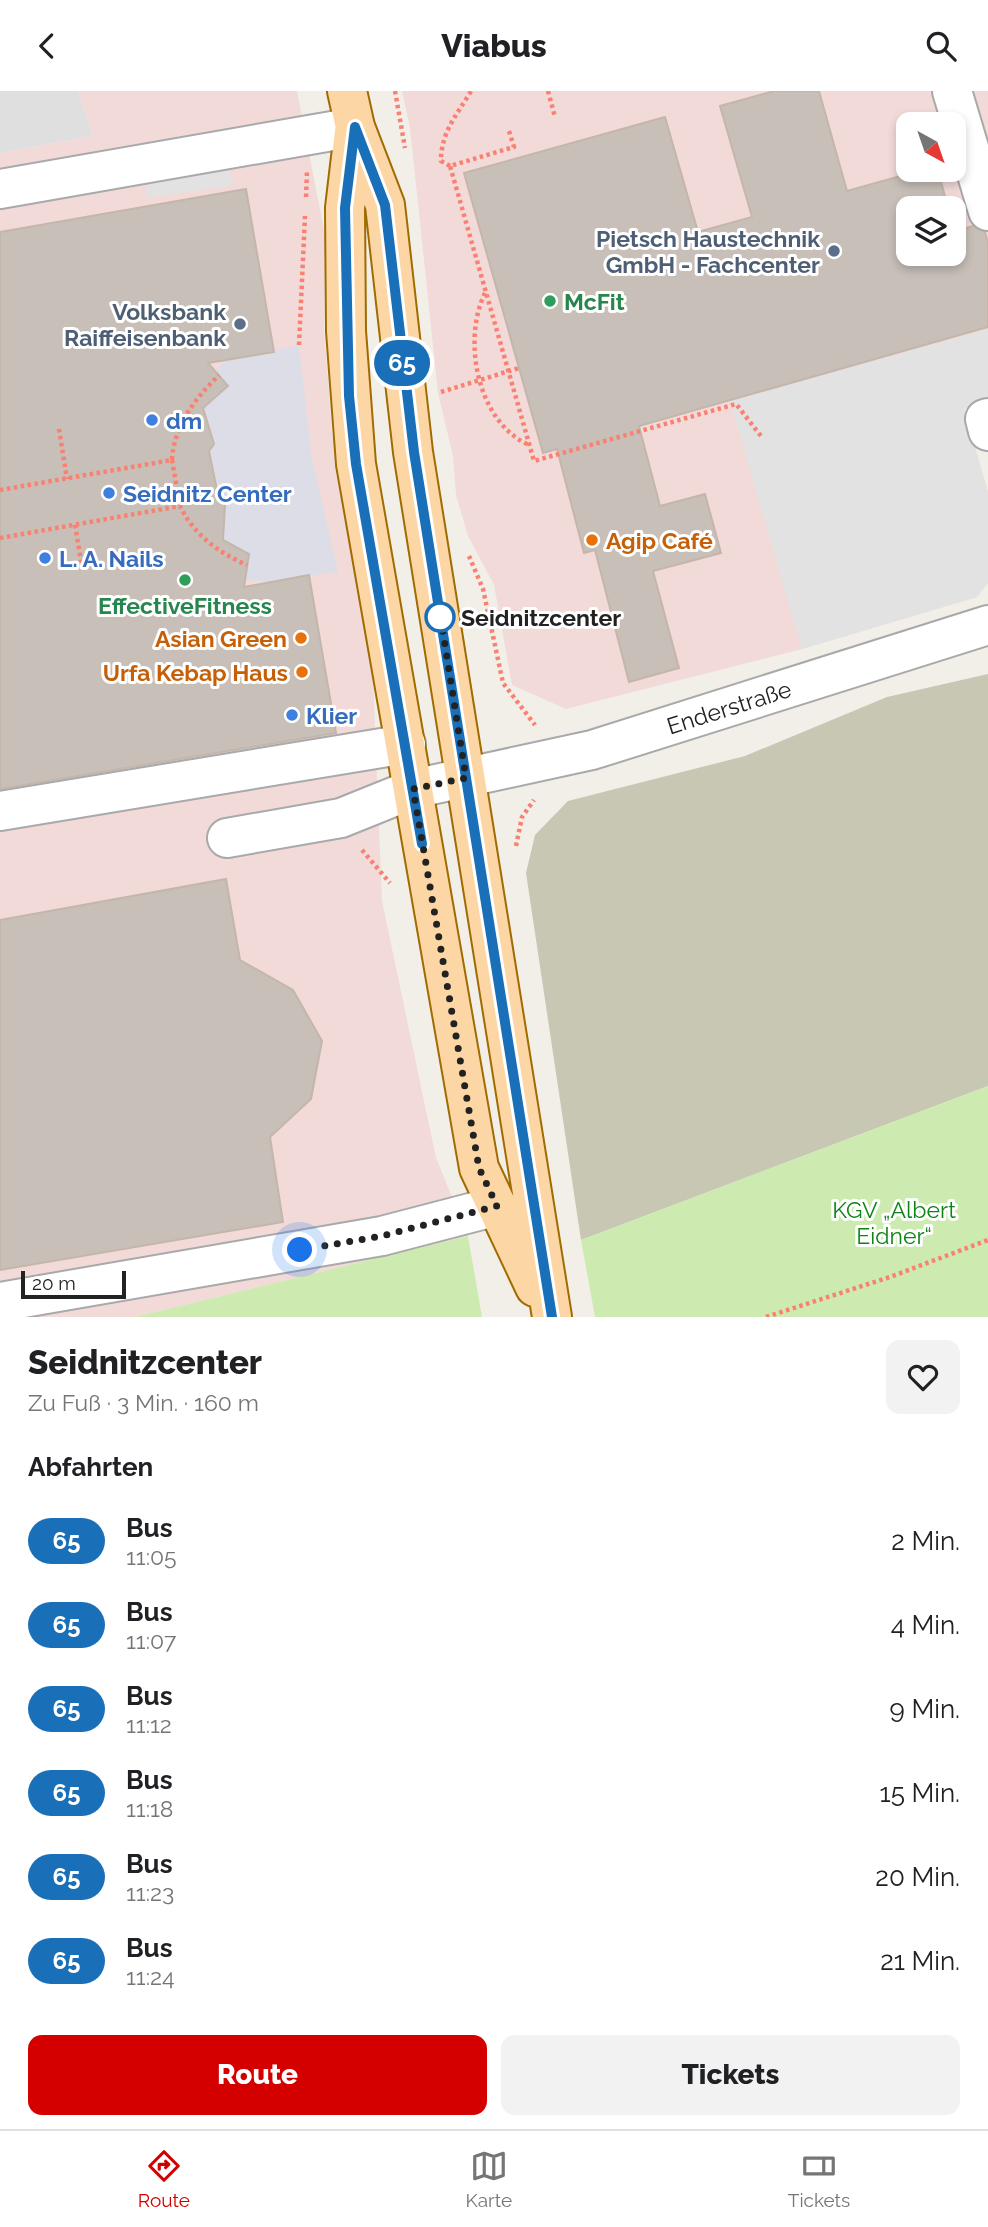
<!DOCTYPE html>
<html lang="de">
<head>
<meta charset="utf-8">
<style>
  :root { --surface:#fff; --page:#f2f2f2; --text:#202124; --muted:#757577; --line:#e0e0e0; --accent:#d40000 }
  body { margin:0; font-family:Raleway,sans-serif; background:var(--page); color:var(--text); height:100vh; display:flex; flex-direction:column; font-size:26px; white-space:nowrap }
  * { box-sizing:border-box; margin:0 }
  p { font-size:23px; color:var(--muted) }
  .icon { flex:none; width:38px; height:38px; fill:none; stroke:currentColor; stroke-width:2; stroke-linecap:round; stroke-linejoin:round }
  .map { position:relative; height:1226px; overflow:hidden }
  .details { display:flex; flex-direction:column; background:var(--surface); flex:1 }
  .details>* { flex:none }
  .badge { padding:0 14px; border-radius:23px; font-size:24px; line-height:46px }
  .needle { width:46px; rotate:140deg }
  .controls { position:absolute; left:896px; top:21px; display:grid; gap:14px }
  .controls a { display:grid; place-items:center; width:70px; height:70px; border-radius:14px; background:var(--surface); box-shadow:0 4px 10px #0003; font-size:35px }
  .scale { position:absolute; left:21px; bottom:18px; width:105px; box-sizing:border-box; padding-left:7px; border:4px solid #222; border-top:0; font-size:19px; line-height:24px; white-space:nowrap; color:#222; -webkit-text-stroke:5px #fff; paint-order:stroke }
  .you { position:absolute; width:35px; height:35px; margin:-18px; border:5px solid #fff; border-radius:50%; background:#1a73e8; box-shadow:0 0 0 10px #1a73e833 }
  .map>.badge { position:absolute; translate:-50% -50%; box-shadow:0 0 0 4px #fff }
  h2 { padding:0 28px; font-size:26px; line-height:63px }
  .round { display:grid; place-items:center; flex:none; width:74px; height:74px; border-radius:14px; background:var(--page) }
  .overview { display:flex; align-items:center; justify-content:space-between; height:119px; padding:0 28px }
  h1 { font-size:33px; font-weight:800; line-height:52px }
  .cta { display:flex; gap:14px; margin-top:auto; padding:14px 28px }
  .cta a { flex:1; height:80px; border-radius:14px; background:var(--accent); color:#fff; font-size:28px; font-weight:800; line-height:80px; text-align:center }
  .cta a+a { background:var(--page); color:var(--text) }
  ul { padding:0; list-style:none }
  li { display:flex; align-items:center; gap:21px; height:84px; padding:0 28px }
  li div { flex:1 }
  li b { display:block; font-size:26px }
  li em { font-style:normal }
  li .badge { min-width:77px; font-weight:700; text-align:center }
  header { display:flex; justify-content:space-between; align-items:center; height:91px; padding:0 28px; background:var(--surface); font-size:32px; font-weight:800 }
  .tabs { display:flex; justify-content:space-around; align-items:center; height:98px; border-top:2px solid var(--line); background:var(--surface); font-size:19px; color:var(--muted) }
  .tabs a { display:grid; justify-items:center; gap:4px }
  .tabs .on { color:var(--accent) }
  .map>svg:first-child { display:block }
  .residential { fill:#e0dfdf }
  .commercial { fill:#f2dad9; fill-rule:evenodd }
  .construction { fill:#c7c7b4 }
  .grass { fill:#cdebb0 }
  .parking { fill:#e2e2e2 }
  .plaza { fill:#dddde8 }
  .building { fill:#c7bfb8; stroke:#c4b6ab; stroke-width:2 }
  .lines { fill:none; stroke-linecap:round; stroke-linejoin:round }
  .minor-casing { stroke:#a9a9a9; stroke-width:42 }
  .major-casing { stroke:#a06b00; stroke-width:42 }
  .path { stroke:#fa8072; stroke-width:4.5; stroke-dasharray:3.5 3.5; stroke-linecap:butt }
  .minor { stroke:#fff; stroke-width:38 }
  .major { stroke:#fcd6a4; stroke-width:38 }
  .line-casing { stroke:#fff; stroke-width:16 }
  .line { stroke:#1a70b8; stroke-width:10 }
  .walk { stroke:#222; stroke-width:7; stroke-dasharray:0 12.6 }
  .service-dot { fill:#5c6f8a; stroke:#fff; stroke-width:2.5 }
  .leisure-dot { fill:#2e9e5b; stroke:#fff; stroke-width:2.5 }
  .shop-dot { fill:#3f7fe0; stroke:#fff; stroke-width:2.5 }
  .food-dot { fill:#e8710a; stroke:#fff; stroke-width:2.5 }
  .stop-dot { fill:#fff; stroke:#1a70b8; stroke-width:3.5 }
  .labels { text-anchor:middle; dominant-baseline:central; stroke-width:6; stroke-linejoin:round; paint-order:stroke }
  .service-label { font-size:23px; font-weight:bold; fill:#4e5e75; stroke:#fff; text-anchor:end }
  .leisure-label { font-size:23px; font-weight:bold; fill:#27864d; stroke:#fff; text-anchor:start }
  .shop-label { font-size:23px; font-weight:bold; fill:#366cbe; stroke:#fff; text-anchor:start }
  .food-label { font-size:23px; font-weight:bold; fill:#c56008; stroke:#fff; text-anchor:end }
  .stop-label { font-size:23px; font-weight:bold; fill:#222; stroke:#fff; text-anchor:start }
  .street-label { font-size:23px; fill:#222; stroke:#fff }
  .park-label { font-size:23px; fill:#0c8416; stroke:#fff }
</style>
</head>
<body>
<header><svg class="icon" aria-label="back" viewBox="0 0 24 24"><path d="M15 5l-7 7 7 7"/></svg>Viabus<svg class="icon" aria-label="search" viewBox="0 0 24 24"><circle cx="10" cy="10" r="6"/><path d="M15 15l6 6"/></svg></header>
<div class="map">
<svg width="988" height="1226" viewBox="0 0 988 1226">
  <rect width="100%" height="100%" fill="#f2efe9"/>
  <path class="residential" d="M0 0H78L93 45 0 62Z"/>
  <path class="commercial" d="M78 0H297L325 144 324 236 332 342 373 586 382 810 436 1067 468 1145 135 1226H0V62L93 45Z
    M402 0H988V311L964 318 988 401V492L977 506 802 558 566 618 512 594 494 494 468 445 456 404 453 365 438 302 410 37ZM908 33H954V79H908ZM908 117H954V163H908Z"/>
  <path class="construction" d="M988 583V995L581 1149 526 782 535 744 568 710 745 665 887 606Z"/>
  <path class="grass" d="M988 995V1226H595L581 1149Z
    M468 1145 482 1226H135Z"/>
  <path class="parking" d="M227 62 232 94 147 107 143 76Z
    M988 238V311L964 318 988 401V492L977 506 802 558 730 310Z"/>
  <path class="plaza" d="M299 254 311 362 338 481 268 491 245 488 249 463 216 445V434L224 426 225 414 219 409 209 360 214 353 200 320 228 295 215 279 226 269Z"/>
  <path class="building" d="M774 0H819L847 100 922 79H938L948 117H908V163H954V136L955 140 973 135 985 141 988 152V236L639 335 660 415 705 403 721 462 653 480 679 577 629 591 595 459 584 462 557 358 543 362 464 82 665 26 698 141 752 126 720 15Z
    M246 98 274 261 208 272 228 295 203 317 214 353 209 360 219 409 225 414 223 449 249 463 244 496 309 484 336 642 0 698V141Z
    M226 788 240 869 293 899 322 950 311 1008 270 1046 283 1131 0 1179V829Z"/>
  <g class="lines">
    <g class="minor-casing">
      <g id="minor">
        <path d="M952 0 988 120"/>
        <path d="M0 98 355 36"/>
        <path d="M988 327 985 328 988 340"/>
        <path d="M0 720 406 653"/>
        <path id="s1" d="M227 747 341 727 413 698 592 659 988 534"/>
        <path d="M0 1211 382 1145 497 1115"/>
      </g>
    </g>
    <g class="major-casing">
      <path id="major" d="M347 0 355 36 385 114 413 361 552 1226
        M354 41 345 117 346 240 356 373 479 1077 535 1196"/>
    </g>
    <path class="path" d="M395 0 405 57
      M548 0 555 26
      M509 40 514 56 450 75 534 370 736 313 761 345
      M450 75 441 70C441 41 457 24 471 0
      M306 106 307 80
      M485 202C462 249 477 331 529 354
      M299 254 305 125
      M441 301 519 277
      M59 338 67 388
      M172 369 180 415
      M0 399 172 369C174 334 195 308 219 284
      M75 434 83 482
      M0 447 180 415C194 444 219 462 247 474
      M469 465 483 498 503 592 535 634
      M516 755 522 726 534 709
      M362 759 390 792
      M766 1226 890 1186 988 1149"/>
    <use href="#minor" class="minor"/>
    <use href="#major" class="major"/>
  </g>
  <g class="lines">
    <g class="line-casing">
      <path id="line" d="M422 753 356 373 349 305 345 117 355 36 385 114 414 361 552 1226"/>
    </g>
    <use href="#line" class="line"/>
    <path class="walk" d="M300 1159 382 1145 497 1115 479 1077 413 698 466 687 439 516 440 526"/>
  </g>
  <g class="service-dot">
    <circle cx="834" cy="160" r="7"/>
    <circle cx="240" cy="233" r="7"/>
  </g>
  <g class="leisure-dot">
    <circle cx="550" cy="210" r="7"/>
    <circle cx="185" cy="489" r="7"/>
  </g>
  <g class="shop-dot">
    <circle cx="152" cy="329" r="7"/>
    <circle cx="109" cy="402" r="7"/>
    <circle cx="45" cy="467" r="7"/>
    <circle cx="292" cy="624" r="7"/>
  </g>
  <g class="food-dot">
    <circle cx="592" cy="449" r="7"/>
    <circle cx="301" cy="547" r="7"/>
    <circle cx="302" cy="581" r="7"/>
  </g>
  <circle class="stop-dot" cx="440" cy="526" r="14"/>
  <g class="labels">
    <g class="service-label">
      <text x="820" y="147">Pietsch Haustechnik<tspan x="820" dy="26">GmbH - Fachcenter</tspan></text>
      <text x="226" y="220">Volksbank<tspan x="226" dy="26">Raiffeisenbank</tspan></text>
    </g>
    <g class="leisure-label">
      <text x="564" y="210">McFit</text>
      <text x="185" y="514" text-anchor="middle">EffectiveFitness</text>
    </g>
    <g class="shop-label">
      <text x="166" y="329">dm</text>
      <text x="123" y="402">Seidnitz Center</text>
      <text x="59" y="467">L. A. Nails</text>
      <text x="306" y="624">Klier</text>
    </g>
    <g class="food-label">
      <text x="606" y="449" text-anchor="start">Agip Café</text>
      <text x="287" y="547">Asian Green</text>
      <text x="288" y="581">Urfa Kebap Haus</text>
    </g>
    <g class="stop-label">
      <text x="461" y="526">Seidnitzcenter</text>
    </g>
    <g class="street-label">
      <text stroke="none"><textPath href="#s1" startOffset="520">Enderstraße</textPath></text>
    </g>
    <g class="park-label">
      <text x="894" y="1118">KGV „Albert<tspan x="894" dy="26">Eidner“</tspan></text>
    </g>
  </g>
</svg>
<div class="controls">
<a><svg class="needle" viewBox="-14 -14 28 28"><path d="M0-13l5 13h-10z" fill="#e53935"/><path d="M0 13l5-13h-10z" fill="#757577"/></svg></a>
<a><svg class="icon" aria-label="layers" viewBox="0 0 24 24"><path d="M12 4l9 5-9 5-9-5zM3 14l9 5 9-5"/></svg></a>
</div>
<div class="scale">20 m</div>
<div class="you" style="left:300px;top:1159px"></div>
<b class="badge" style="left:402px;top:272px;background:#1a70b8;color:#fff">65</b>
</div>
<section class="details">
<div class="overview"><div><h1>Seidnitzcenter</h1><p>Zu Fuß · 3 Min. · 160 m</p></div><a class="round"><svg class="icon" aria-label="heart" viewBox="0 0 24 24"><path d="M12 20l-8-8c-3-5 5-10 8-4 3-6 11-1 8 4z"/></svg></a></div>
<h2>Abfahrten</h2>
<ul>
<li><span class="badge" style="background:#1a70b8;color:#fff">65</span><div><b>Bus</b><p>11:05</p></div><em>2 Min.</em></li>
<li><span class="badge" style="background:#1a70b8;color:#fff">65</span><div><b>Bus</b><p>11:07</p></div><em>4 Min.</em></li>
<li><span class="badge" style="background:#1a70b8;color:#fff">65</span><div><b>Bus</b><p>11:12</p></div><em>9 Min.</em></li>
<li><span class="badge" style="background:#1a70b8;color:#fff">65</span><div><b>Bus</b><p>11:18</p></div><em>15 Min.</em></li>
<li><span class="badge" style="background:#1a70b8;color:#fff">65</span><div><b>Bus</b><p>11:23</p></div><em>20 Min.</em></li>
<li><span class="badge" style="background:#1a70b8;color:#fff">65</span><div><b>Bus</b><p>11:24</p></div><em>21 Min.</em></li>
</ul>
<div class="cta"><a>Route</a><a>Tickets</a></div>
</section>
<nav class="tabs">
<a class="on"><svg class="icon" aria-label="directions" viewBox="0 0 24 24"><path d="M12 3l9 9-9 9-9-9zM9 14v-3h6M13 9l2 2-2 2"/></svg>Route</a>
<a><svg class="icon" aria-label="map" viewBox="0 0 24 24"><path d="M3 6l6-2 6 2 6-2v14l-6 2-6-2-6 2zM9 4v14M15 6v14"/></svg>Karte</a>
<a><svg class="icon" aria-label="tickets" viewBox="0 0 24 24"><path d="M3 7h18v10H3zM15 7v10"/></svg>Tickets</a>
</nav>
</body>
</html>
